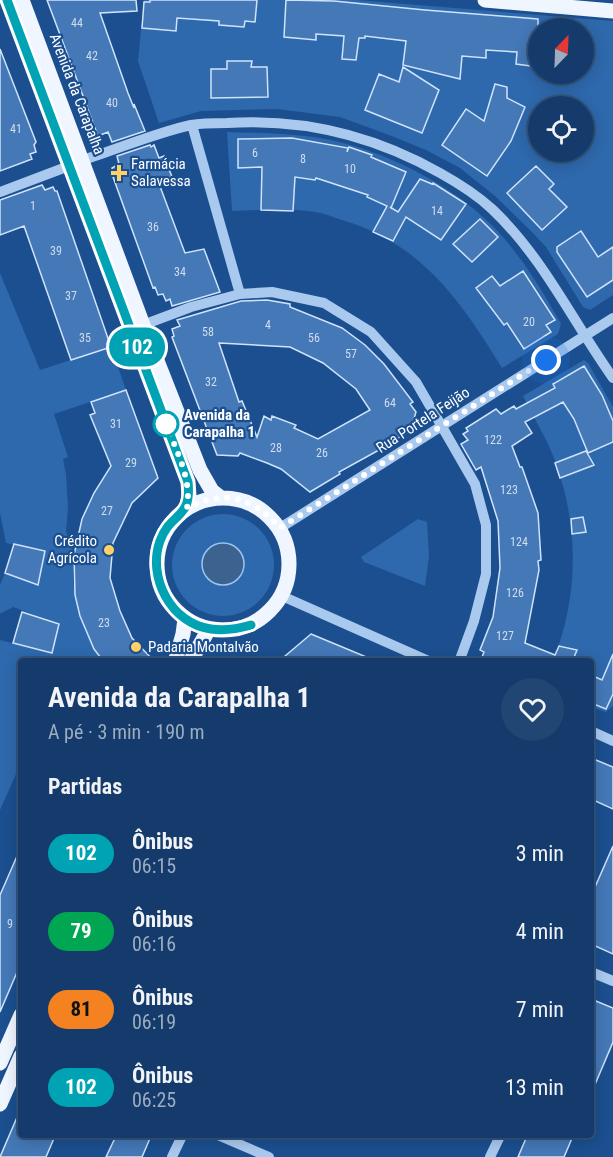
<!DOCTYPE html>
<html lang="pt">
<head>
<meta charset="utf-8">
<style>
  :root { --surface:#143b6b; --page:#214673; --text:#f1f3f6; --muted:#9dadc1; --line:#33557e }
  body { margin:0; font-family:"Roboto Condensed",sans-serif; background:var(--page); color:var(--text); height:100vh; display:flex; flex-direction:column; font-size:22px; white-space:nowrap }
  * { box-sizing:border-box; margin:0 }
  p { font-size:20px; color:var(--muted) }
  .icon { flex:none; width:33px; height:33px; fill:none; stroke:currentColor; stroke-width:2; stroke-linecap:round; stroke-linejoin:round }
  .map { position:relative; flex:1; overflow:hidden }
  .sheet { position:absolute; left:18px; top:658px; width:576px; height:480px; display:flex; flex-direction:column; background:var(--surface); border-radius:6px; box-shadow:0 3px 15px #0003,0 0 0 2px var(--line) }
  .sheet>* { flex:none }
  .badge { padding:0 12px; border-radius:20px; font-size:21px; line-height:39px }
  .needle { width:39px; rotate:23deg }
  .controls { position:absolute; left:528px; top:18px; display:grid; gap:12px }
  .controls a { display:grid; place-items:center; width:66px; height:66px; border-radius:50%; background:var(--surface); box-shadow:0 3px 15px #0003,0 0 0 2px var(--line); font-size:30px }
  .you { position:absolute; width:30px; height:30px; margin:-15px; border:4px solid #fff; border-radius:50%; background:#1a73e8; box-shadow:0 0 0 9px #1a73e833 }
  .map>.badge { position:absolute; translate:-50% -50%; box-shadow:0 0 0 3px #fff }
  h2 { padding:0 30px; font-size:22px; line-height:54px }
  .round { display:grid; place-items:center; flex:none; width:63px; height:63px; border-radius:32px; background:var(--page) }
  .summary { display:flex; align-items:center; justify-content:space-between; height:102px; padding:0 30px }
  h1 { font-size:28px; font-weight:700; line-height:45px }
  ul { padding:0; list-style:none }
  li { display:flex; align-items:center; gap:18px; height:78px; padding:0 30px }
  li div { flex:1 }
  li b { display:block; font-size:22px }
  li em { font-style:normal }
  li .badge { min-width:66px; font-weight:700; text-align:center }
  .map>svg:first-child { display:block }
  .green { fill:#2e69ad; fill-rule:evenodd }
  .water { fill:#3c6290; stroke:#9cc4f0; stroke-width:1.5 }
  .building { fill:#4478b7; stroke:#cfe3fa; stroke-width:1.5; fill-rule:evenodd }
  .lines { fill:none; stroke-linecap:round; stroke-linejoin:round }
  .minor { stroke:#a9c9ee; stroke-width:10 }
  .major { stroke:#f0f6ff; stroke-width:15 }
  .line-casing { stroke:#fff; stroke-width:14 }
  .line { stroke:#00a3b4; stroke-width:9 }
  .walk { stroke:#fff; stroke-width:6; stroke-dasharray:0 10.8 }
  .poi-dot { fill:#ffd166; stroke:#1b4f8f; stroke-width:2 }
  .stop-dot { fill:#fff; stroke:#00a3b4; stroke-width:3 }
  .labels { text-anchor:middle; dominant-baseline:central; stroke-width:4.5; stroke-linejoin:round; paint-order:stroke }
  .number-label { font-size:12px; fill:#d0dded }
  .street-label { font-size:15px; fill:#fff; stroke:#1b4f8f }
  .poi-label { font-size:15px; fill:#fff; stroke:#1b4f8f; text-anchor:start }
  .stop-label { font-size:15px; font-weight:bold; fill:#fff; stroke:#1b4f8f; text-anchor:start }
</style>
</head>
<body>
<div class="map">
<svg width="613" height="1157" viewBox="0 0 613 1157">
  <rect width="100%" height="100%" fill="#1b4f8f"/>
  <path class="green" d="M144 0H356L613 21V295L590 310 583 307 546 247 531 231 495 196 460 168 426 150 389 135 340 117 277 109 201 111 159 123 138 61ZM538 28H584V74H538ZM538 106H584V152H538Z
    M227 132C262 133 297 133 331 140 396 154 472 195 512 248 531 272 546 297 561 324L558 334 502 368C461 301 421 243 342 220 333 217 324 213 315 212 288 208 259 210 232 211Z
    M0 273 40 370 111 347 126 390 54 414 68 457 63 459 66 474 68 508 66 531 74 555 73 581 80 616 104 661 21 662V763L0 810V640L52 653 59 624 13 607 0 614V585L5 573 38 585 45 552 6 543 0 513Z
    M584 360 588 363 613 407V706L606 712 591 707V662L553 661C581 591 579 515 549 446 541 429 531 413 523 396Z
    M172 565a51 51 0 1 1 102 0a51 51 0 1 1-102 0Z
    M418 519 427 522 429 556 425 586 364 562 361 557Z"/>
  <path class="water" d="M202 564a21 21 0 1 1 42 0a21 21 0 1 1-42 0Z"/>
  <path class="building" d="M47 0H136L137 11 100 13 128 93 134 108V104L145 131 112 142 108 132 98 136Z
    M150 0H257L255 22 245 21 244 27 219 25V21L177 18 176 31 142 28 144 2H150Z
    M286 0 334 1 425 10 538 19V67L516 64 517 52 486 50V58L462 56 460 79 403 65 406 41 365 36V38H359L356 60 342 59 344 36 316 34V40L284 37Z
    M0 49 36 142 34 145 36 152 30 154 32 159 0 171Z
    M227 61H252L251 67H267L268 97 211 98V69H227Z
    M403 67 439 90 422 133 365 110 379 74 399 82Z
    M495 84 507 87V98L525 107 511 141 487 176 442 145 466 109 484 121Z
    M292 138 348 148 347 152 349 147 372 155 371 157 406 172 391 208 390 207 398 212 420 179 432 184 433 183 466 204 441 240 406 217 393 241 373 232 387 206 367 197 368 195 316 178 315 180 295 177 293 211 261 210 262 167 238 168V139Z
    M150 145 151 147 154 145 159 158 164 156 172 177 158 181 185 253 204 249 220 292 172 306 170 299 166 301 163 294 158 295 155 287 153 288 112 174 114 173 112 168 119 164 117 156Z
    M536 166 554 184 549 189 567 207 542 230 507 193Z
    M42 185 45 190 53 187 55 191H57L111 347 71 360 24 226 0 235V200Z
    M480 219 498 237 472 262 453 244Z
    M581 231 598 257 613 247V280L587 297 557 252V247Z
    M523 271 555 320 546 325 551 332 524 349 507 323 504 325 476 288 492 276 500 286Z
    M267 300 290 304V307L342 328 365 345 384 364 413 402 410 404 416 412 411 429 388 445 339 472 340 474 310 492 281 469 267 463 240 453 238 456 217 455 172 337 174 336 172 329 180 326 177 320 241 301ZM219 343 290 347 323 363 356 389 370 410 318 439 294 428 296 425 272 416 271 420 264 416 257 437 242 401 239 402Z
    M584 366 602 395 613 421V442L588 453 574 419 563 402 525 422 532 433 512 446 520 467H522L538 513 541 560 538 561 539 570 525 643 555 655 559 646 577 650 572 662H480L484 652 480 650 493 617 500 568 498 521 481 467 476 470 461 444 468 440 463 434 468 431 466 428 496 409 501 414 514 406 516 409 555 388 553 384Z
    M126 390 158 478 132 503 113 543 110 578 120 611 132 638 155 662H104L94 649 80 616 75 595 74 555 82 519 94 493 111 466 90 415 95 413 91 402Z
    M586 451 594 465 560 478 555 463Z
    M583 517 586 532 572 534 571 519Z
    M14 544 45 551 38 585 5 573Z
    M22 612 59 624 52 653 13 643Z
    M311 634 376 661V662H278Z
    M613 654V694L606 709 591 703V675L602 680Z
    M591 758 613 767V809L591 799Z
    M613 846V954L591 944V886L595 887Z
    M21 847V949L17 960 21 963 0 1012V895Z
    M591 999 613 1008V1042L591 1094Z
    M21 1108V1136H55L46 1157H0Z
    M116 1136H151L142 1157H106Z
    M527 1136H573L564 1157H518Z"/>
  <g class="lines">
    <path class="minor" d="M192 125 240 294
      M83 160C118 149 155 133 191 125 202 123 215 123 227 123 304 118 373 135 440 173 458 183 477 195 492 209 543 257 573 322 613 378
      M0 192 69 166
      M143 325 191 307 240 294 272 292 324 303 371 332 416 382 441 425 475 484 486 525V574L474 621 459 662
      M280 528 613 318
      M282 596 431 662
      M591 731 613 741
      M591 972 613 981
      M220 1136 269 1157
      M172 1157 182 1136
      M490 1157 500 1136"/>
    <path class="major" d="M7 0 188 482 189 496 187 508
      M22 0 143 325 200 470 212 491 221 498
      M485 0 613 11
      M157 564a66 66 0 1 1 132 0a66 66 0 1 1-132 0Z
      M175 662 183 634 185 619
      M190 662 209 629
      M0 1063 21 1015
      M0 1104 21 1056"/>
  </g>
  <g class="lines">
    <g class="line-casing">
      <path id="line" d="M7 0 188 482C192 520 171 511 160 541 147 577 171 624 211 629 225 631 237 629 251 625"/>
    </g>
    <use href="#line" class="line"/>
    <path class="walk" d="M166 424C176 450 192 479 187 508 225 489 253 497 280 528L546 360"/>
  </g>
  <g class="poi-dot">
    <path d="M116 164h6v6h6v6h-6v6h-6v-6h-6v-6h6z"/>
    <circle cx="109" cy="550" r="6"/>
    <circle cx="136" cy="647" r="6"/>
  </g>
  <circle class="stop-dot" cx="166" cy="424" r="12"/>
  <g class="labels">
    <g class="number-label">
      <text x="77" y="23">44</text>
      <text x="92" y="56">42</text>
      <text x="112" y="103">40</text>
      <text x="16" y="129">41</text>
      <text x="255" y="153">6</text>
      <text x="303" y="159">8</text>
      <text x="350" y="169">10</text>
      <text x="33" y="206">1</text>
      <text x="437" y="211">14</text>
      <text x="153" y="227">36</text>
      <text x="56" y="251">39</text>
      <text x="180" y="272">34</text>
      <text x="71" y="296">37</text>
      <text x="529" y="322">20</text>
      <text x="268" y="325">4</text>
      <text x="208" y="332">58</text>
      <text x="85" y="338">35</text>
      <text x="314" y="338">56</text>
      <text x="351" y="354">57</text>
      <text x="211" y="382">32</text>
      <text x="390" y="403">64</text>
      <text x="116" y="424">31</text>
      <text x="493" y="440">122</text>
      <text x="276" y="448">28</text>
      <text x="322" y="453">26</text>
      <text x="131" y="463">29</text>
      <text x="509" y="490">123</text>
      <text x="107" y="511">27</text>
      <text x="519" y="542">124</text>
      <text x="515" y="593">126</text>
      <text x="104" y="623">23</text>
      <text x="505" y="636">127</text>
      <text x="10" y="924">9</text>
    </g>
    <g class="street-label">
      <text transform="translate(77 94) rotate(69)">Avenida da Carapalha</text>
      <text transform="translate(423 420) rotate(-33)">Rua Portela Feijão</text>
    </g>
    <g class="poi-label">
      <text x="131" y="164">Farmácia<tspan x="131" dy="17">Salavessa</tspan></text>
      <text x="97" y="541" text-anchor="end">Crédito<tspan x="97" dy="17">Agrícola</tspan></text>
      <text x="148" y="647">Padaria Montalvão</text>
    </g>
    <g class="stop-label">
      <text x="184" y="415">Avenida da<tspan x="184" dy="17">Carapalha 1</tspan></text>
    </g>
  </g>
</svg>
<div class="controls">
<a><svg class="needle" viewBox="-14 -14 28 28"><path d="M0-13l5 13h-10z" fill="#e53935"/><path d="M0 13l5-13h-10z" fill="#9dadc1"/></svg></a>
<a><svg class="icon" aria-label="locate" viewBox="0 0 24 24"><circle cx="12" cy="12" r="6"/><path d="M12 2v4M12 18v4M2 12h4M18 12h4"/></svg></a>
</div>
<div class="you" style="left:546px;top:360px"></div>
<b class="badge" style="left:137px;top:347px;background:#00a3b4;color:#fff">102</b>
<section class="sheet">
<div class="summary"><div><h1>Avenida da Carapalha 1</h1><p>A pé · 3 min · 190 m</p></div><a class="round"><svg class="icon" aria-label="heart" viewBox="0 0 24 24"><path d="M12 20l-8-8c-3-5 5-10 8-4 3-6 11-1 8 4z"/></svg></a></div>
<h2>Partidas</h2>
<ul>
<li><span class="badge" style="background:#00a3b4;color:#fff">102</span><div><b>Ônibus</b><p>06:15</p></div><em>3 min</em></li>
<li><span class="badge" style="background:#00a651;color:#fff">79</span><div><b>Ônibus</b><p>06:16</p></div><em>4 min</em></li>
<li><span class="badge" style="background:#f58220;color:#111">81</span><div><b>Ônibus</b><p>06:19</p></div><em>7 min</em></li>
<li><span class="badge" style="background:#00a3b4;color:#fff">102</span><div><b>Ônibus</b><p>06:25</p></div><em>13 min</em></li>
</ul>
</section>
</div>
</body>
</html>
